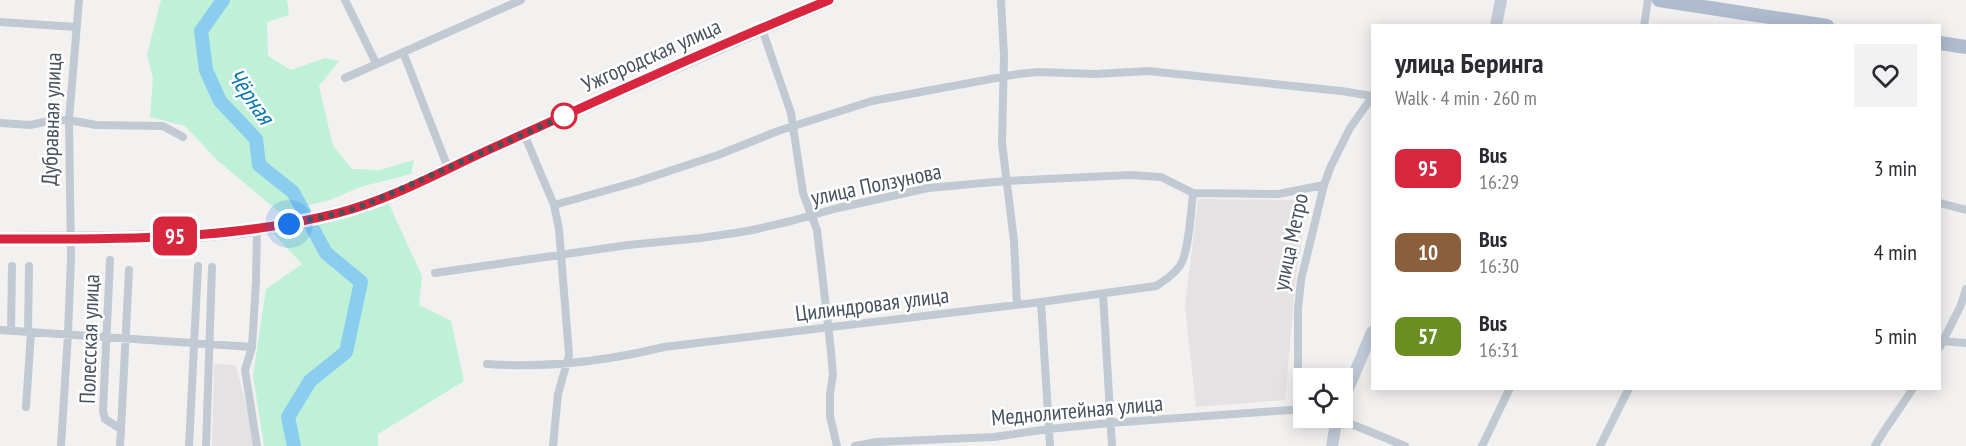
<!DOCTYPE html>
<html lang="en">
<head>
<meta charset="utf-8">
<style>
  :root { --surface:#fff; --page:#f2f2f3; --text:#2b2b33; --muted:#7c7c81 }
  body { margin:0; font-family:"PT Sans Narrow",sans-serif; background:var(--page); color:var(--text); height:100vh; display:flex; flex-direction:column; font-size:22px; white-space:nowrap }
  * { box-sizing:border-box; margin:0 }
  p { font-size:20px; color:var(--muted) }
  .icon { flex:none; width:33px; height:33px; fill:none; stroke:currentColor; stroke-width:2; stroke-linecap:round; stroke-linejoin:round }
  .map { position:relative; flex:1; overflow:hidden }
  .details { position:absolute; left:1371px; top:24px; width:570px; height:366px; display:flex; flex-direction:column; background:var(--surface); border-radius:0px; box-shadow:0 3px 15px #0003 }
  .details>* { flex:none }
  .badge { padding:0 12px; border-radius:9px; font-size:21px; line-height:39px }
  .fabs { position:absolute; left:1293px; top:368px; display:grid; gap:12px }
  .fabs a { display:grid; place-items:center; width:60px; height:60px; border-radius:0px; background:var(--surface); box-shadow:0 3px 15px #0003; font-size:30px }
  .you { position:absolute; width:30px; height:30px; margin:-15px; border:4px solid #fff; border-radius:50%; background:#1a73e8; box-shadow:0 0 0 9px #1a73e833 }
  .map>.badge { position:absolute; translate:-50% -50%; box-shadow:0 0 0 3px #fff }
  .round { display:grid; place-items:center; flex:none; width:63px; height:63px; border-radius:0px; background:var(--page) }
  .head { display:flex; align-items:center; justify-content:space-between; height:102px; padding:0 24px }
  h1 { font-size:28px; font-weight:700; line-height:45px }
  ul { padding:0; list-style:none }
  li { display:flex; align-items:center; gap:18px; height:84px; padding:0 24px }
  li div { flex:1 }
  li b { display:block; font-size:22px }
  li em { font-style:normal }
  li .badge { min-width:66px; font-weight:700; text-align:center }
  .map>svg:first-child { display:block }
  .education { fill:#e4e2e2 }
  .green { fill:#bef1d8 }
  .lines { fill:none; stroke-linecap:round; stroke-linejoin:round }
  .river { stroke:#8acdef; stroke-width:14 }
  .street { stroke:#c1c9d2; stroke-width:8 }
  .secondary { stroke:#c3cbd9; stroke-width:12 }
  .primary { stroke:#afbcd0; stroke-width:14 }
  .line-casing { stroke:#fff; stroke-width:14 }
  .line { stroke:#d7263d; stroke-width:9 }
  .walk { stroke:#47515e; stroke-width:6; stroke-dasharray:0 10.8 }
  .stop-dot { fill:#fff; stroke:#d7263d; stroke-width:3 }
  .labels { text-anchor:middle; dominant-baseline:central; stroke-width:5; stroke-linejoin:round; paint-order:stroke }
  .street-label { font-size:22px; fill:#47515e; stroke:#fff }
  .water-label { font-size:24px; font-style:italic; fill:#0878b1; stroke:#fff }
</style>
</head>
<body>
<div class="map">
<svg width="1966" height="446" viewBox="0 0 1966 446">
  <rect width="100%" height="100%" fill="#f3f1f0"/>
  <path class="education" d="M1198 199 1308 200 1296 277 1285 400 1196 407 1185 307Z
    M214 364 236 365 250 421 253 446H212Z"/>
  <path class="green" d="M161 0H287L289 15 267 22 268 56 291 70 325 58 339 61 319 86 333 146 352 169 380 170 414 160 411 174 360 187 330 200 279 212 217 160 185 126 150 117 153 78 147 55Z
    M388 202 422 276 419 305 451 321 464 381 378 434V446H264L253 376 266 289 302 264 272 232 354 216Z"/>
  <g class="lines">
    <path class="river" d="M223 0 201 31 206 70 220 101 256 139 259 165 293 192 326 253 361 282 346 352 310 381 288 417 294 446"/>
    <path class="street" d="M345 0 376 63
      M1001 0 1004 56 1002 143 1014 241 1017 305
      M0 22 76 27
      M1644 26 1648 0
      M762 29 791 113 803 193 817 230 831 351 833 375 830 394V416L837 446
      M403 52 448 168
      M345 78 521 0
      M0 123 30 125 49 121 69 120 96 125 163 126 183 137
      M524 134 554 205 559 229 569 355 558 394 553 446
      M1940 203 1966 210
      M554 205 636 182 718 155 778 131 872 101 1018 74 1038 72 1095 74 1148 71 1341 91 1372 96
      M257 229 256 281 252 347 245 370 257 446
      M110 260 103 411 105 419 121 429 120 446
      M435 273 628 245 701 238 748 231 791 221 838 208 928 188 1006 181 1130 175 1161 177 1193 193 1278 194 1324 185
      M1103 294 1112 446
      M1041 302 1050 446
      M0 330 252 347
      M11 331 12 266
      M28 332 29 266
      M1940 341 1966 343
      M1940 347 1961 305 1966 289
      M487 364C546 368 607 361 664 347L1041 302 1156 286C1165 280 1175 274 1181 264 1189 249 1191 211 1193 193
      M26 407 31 332
      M1301 409 1298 386V309L1301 280 1324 185 1331 166 1350 128 1372 97
      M1334 417 1405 446
      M121 429 129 270
      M61 446 68 334 71 258 69 120 79 0
      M189 446 198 266
      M206 446 212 267
      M855 446 877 442 994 437 1049 429 1110 423 1304 409
      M1482 446 1510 388
      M1600 446 1629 388
      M1875 446C1886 426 1901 408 1913 388"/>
    <path class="secondary" d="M1496 26 1501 0
      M1342 403 1372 332
      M1332 446 1337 417"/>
    <path class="primary" d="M1659 0 1827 26
      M1940 43 1966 47
      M0 239C113 238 228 242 338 213 393 199 445 169 497 146 607 96 717 47 829 0"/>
  </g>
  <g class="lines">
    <g class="line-casing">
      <path id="line" d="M0 239C113 239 228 241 338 213 393 199 445 169 497 146 607 96 717 46 829 0"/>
    </g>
    <use href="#line" class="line"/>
    <path class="walk" d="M289 224 340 213 365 205 564 116"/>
  </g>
  <circle class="stop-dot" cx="564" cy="116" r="12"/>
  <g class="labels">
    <g class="street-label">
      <text transform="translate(651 55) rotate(-24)">Ужгородская улица</text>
      <text transform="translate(51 119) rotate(-88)">Дубравная улица</text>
      <text transform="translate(876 184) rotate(-12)">улица Ползунова</text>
      <text transform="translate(1290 242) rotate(-78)">улица Метро</text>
      <text transform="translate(872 304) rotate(-7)">Цилиндровая улица</text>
      <text transform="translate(89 339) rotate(-88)">Полесская улица</text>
      <text transform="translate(1077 410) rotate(-5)">Меднолитейная улица</text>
    </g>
    <g class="water-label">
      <text transform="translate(251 96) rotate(55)">Чёрная</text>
    </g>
  </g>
</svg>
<div class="fabs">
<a><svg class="icon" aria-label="locate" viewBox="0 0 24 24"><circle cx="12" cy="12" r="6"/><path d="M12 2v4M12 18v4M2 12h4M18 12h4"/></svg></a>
</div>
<div class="you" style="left:289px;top:224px"></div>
<b class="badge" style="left:175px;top:236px;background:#d7263d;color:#fff">95</b>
<section class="details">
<div class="head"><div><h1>улица Беринга</h1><p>Walk · 4 min · 260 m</p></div><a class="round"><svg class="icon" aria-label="heart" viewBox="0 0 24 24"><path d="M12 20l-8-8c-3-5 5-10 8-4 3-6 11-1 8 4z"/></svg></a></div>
<ul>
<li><span class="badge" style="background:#d7263d;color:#fff">95</span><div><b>Bus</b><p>16:29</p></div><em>3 min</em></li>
<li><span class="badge" style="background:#8b5e3c;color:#fff">10</span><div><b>Bus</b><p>16:30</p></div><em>4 min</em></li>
<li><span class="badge" style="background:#6b8e23;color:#fff">57</span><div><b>Bus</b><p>16:31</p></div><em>5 min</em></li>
</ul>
</section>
</div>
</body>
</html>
